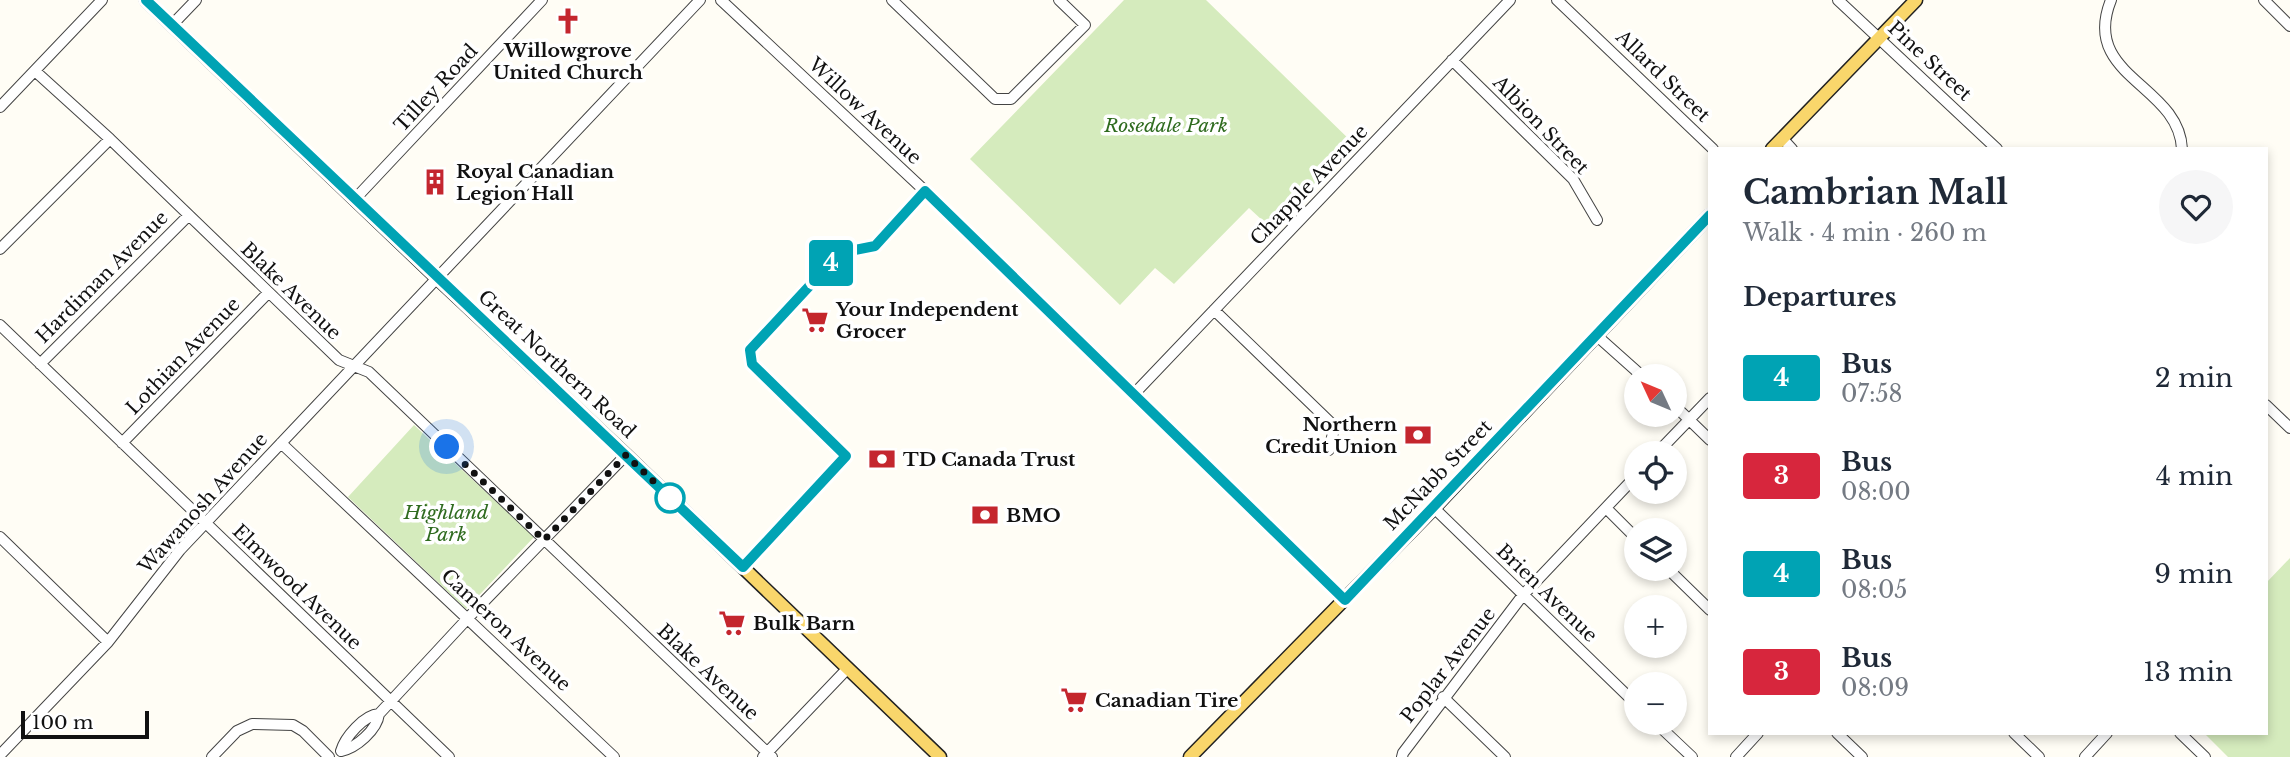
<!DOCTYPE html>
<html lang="en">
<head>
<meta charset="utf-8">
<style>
  :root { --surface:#fff; --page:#f6f6f7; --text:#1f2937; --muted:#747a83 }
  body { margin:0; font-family:"Libre Baskerville",serif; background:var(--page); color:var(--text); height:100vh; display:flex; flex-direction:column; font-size:26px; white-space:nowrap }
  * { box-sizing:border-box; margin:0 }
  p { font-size:23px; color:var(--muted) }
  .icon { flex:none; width:38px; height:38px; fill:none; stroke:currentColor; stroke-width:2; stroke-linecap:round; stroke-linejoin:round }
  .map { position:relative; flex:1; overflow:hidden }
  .details { position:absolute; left:1708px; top:147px; width:560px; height:588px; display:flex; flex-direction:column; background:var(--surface); border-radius:0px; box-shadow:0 4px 10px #0003 }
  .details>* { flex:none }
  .badge { padding:0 14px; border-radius:5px; font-size:24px; line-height:46px }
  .needle { width:46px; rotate:314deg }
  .buttons { position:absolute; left:1624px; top:364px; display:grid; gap:14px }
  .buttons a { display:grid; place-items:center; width:63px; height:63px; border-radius:50%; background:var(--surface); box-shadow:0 4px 10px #0003; font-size:35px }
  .scale { position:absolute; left:21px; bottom:18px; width:128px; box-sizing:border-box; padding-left:7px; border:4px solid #111; border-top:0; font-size:19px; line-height:24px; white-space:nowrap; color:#111; -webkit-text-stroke:5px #fff; paint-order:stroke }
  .you { position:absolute; width:35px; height:35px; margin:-18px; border:5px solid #fff; border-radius:50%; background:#1a73e8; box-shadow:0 0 0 10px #1a73e833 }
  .map>.badge { position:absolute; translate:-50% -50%; box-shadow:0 0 0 4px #fff }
  h2 { padding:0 35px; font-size:26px; line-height:63px }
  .round { display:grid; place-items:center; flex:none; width:74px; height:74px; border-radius:37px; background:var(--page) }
  .headline { display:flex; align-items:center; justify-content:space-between; height:119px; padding:0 35px }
  h1 { font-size:33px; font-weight:700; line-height:52px }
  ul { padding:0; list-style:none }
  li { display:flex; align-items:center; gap:21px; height:98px; padding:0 35px }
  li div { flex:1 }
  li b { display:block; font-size:26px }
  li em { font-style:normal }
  li .badge { min-width:77px; font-weight:700; text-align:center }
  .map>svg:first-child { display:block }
  .park { fill:#d5ebbd }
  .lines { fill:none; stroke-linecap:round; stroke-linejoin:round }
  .minor-casing { stroke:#444; stroke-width:12 }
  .major-casing { stroke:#222; stroke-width:15 }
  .minor { stroke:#fff; stroke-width:10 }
  .major { stroke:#f9d66b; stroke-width:12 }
  .line-casing { stroke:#fff; stroke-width:16 }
  .line { stroke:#00a3b4; stroke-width:10 }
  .walk { stroke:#111; stroke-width:7; stroke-dasharray:0 12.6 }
  .stop-dot { fill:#fff; stroke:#00a3b4; stroke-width:3.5 }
  .labels { text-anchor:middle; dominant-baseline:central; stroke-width:7; stroke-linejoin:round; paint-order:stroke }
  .poi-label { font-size:19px; font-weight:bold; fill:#111; stroke:#fff; text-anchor:start }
  .street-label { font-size:19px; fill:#111; stroke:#fff }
  .park-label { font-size:19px; font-style:italic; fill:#2f6b1f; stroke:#fff }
</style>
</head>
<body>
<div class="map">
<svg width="2290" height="757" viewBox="0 0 2290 757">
  <rect width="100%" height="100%" fill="#fffdf5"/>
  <path class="park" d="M1124 0H1206L1355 145 1276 233 1249 208 1174 284 1155 268 1120 305 970 159Z
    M414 425 534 537 466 609 348 497Z
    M2290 558V757H2228L2204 733H2266V583Z"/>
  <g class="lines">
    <g class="minor-casing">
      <path id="minor" d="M721 0 925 191 1345 600
        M892 0 995 99H1011L1085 25 1059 0
        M1557 0 1713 149
        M1838 0 1997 149
        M2111 0C2080 77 2179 84 2182 149
        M2264 0 2290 26
        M172 25 196 0
        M1452 60 1573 179 1597 220
        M35 71 110 139 339 360 369 372 772 757
        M0 107 102 0
        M1782 138 1792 149
        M355 199 542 0
        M0 249 110 139
        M1214 310 1332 424 1333 433 1329 450
        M0 325 449 757
        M1596 335 1642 376
        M40 364 188 216
        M1134 394 1510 0
        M2266 405 2290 428
        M1675 406 1710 440
        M122 443 268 293
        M281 443 614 757
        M1657 453 1710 398
        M1434 508 1636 704
        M1607 509 1636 538
        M0 537 108 642
        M1668 569 1710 610
        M1443 697 1505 757
        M379 714C377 730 356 748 341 751 345 737 364 715 379 714L468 618 626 455
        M1656 723 1692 757
        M1837 733 1862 757
        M2014 733 2039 757
        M2180 733 2205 757
        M0 755 108 642 180 550 700 0
        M212 757 237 731 252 724 293 725 303 731 329 757
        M763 757 848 668
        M1402 757 1403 753 1523 595 1636 476
        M1736 757 1758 733
        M2085 757 2107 733"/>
    </g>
    <g class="major-casing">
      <path id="major" d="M146 0 436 277 626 455 940 757
        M1772 149 1916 0
        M1190 757 1434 508 1710 215"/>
    </g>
    <use href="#minor" class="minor"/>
    <use href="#major" class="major"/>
  </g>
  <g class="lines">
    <g class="line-casing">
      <path id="line" d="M146 0 743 567 846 456 752 364 750 350 840 253 875 246 925 191 1345 600 1710 215"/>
    </g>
    <use href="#line" class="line"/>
    <path class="walk" d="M447 447 544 540 626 455 675 502 670 498"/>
  </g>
  <defs>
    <g id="church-bare" transform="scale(2.1)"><path d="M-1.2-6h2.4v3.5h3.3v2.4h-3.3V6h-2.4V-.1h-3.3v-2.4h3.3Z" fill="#c4262e" stroke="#fff" stroke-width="2.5" paint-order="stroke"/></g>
    <g id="building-bare" transform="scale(2.1)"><path d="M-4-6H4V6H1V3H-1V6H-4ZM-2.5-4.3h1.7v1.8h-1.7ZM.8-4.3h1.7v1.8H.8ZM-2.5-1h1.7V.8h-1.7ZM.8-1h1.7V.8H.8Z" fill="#c4262e" stroke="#fff" stroke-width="2.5" paint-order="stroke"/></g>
    <g id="supermarket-bare" transform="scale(2.1)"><path d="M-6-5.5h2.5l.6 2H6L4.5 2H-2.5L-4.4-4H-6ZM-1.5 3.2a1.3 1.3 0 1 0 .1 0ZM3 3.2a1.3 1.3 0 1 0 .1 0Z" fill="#c4262e" stroke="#fff" stroke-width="2.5" paint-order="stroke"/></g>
    <g id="bank-bare" transform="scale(2.1)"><path d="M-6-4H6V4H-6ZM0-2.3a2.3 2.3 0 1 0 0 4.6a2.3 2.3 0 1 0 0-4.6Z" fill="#c4262e" stroke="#fff" stroke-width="2.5" paint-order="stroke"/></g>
  </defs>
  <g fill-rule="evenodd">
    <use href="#church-bare" x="568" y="21"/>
    <use href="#building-bare" x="435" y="182"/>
    <use href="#supermarket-bare" x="815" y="320"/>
    <use href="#bank-bare" x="1418" y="435"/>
    <use href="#bank-bare" x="882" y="459"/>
    <use href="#bank-bare" x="985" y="515"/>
    <use href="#supermarket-bare" x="732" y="623"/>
    <use href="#supermarket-bare" x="1074" y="700"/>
  </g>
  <circle class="stop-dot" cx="670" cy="498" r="14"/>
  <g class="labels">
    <g class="poi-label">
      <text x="568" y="50" text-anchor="middle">Willowgrove<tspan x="568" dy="22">United Church</tspan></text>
      <text x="456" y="171">Royal Canadian<tspan x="456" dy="22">Legion Hall</tspan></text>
      <text x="836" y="309">Your Independent<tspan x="836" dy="22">Grocer</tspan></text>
      <text x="1397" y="424" text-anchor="end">Northern<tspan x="1397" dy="22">Credit Union</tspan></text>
      <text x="903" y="459">TD Canada Trust</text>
      <text x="1006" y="515">BMO</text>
      <text x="753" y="623">Bulk Barn</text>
      <text x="1095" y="700">Canadian Tire</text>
    </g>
    <g class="street-label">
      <text transform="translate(1930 61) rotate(43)">Pine Street</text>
      <text transform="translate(1663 76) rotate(44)">Allard Street</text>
      <text transform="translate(436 88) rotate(-47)">Tilley Road</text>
      <text transform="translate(865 111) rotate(43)">Willow Avenue</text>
      <text transform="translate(1541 125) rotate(46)">Albion Street</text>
      <text transform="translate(1309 185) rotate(-46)">Chapple Avenue</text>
      <text transform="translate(102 277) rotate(-45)">Hardiman Avenue</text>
      <text transform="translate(291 291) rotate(44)">Blake Avenue</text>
      <text transform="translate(183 356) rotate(-46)">Lothian Avenue</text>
      <text transform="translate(557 364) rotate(43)">Great Northern Road</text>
      <text transform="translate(1438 475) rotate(-46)">McNabb Street</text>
      <text transform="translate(203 503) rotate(-48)">Wawanosh Avenue</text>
      <text transform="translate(297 587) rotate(44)">Elmwood Avenue</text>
      <text transform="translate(1547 593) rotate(44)">Brien Avenue</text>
      <text transform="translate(506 630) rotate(43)">Cameron Avenue</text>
      <text transform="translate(1448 665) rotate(-52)">Poplar Avenue</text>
      <text transform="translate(708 672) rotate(43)">Blake Avenue</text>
    </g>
    <g class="park-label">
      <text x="1166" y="125">Rosedale Park</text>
      <text x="446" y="512">Highland<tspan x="446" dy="22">Park</tspan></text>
    </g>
  </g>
</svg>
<div class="buttons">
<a><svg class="needle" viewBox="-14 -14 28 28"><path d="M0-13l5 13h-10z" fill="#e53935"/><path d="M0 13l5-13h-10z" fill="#747a83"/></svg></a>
<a><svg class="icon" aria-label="locate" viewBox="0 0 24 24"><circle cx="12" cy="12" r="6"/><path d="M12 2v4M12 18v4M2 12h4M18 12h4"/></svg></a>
<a><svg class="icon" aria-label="layers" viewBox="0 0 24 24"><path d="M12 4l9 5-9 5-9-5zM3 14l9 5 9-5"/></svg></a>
<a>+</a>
<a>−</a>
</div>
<div class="scale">100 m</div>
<div class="you" style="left:447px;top:447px"></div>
<b class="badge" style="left:831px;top:263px;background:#00a3b4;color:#fff">4</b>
<section class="details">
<div class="headline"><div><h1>Cambrian Mall</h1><p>Walk · 4 min · 260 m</p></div><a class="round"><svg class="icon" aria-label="heart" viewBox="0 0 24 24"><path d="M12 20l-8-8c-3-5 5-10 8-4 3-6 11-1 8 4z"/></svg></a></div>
<h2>Departures</h2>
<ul>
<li><span class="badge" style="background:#00a3b4;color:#fff">4</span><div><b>Bus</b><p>07:58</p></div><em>2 min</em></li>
<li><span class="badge" style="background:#d7263d;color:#fff">3</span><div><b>Bus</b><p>08:00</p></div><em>4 min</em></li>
<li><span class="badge" style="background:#00a3b4;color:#fff">4</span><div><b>Bus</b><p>08:05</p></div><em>9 min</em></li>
<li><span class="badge" style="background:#d7263d;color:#fff">3</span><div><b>Bus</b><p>08:09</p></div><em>13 min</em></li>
</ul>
</section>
</div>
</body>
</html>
